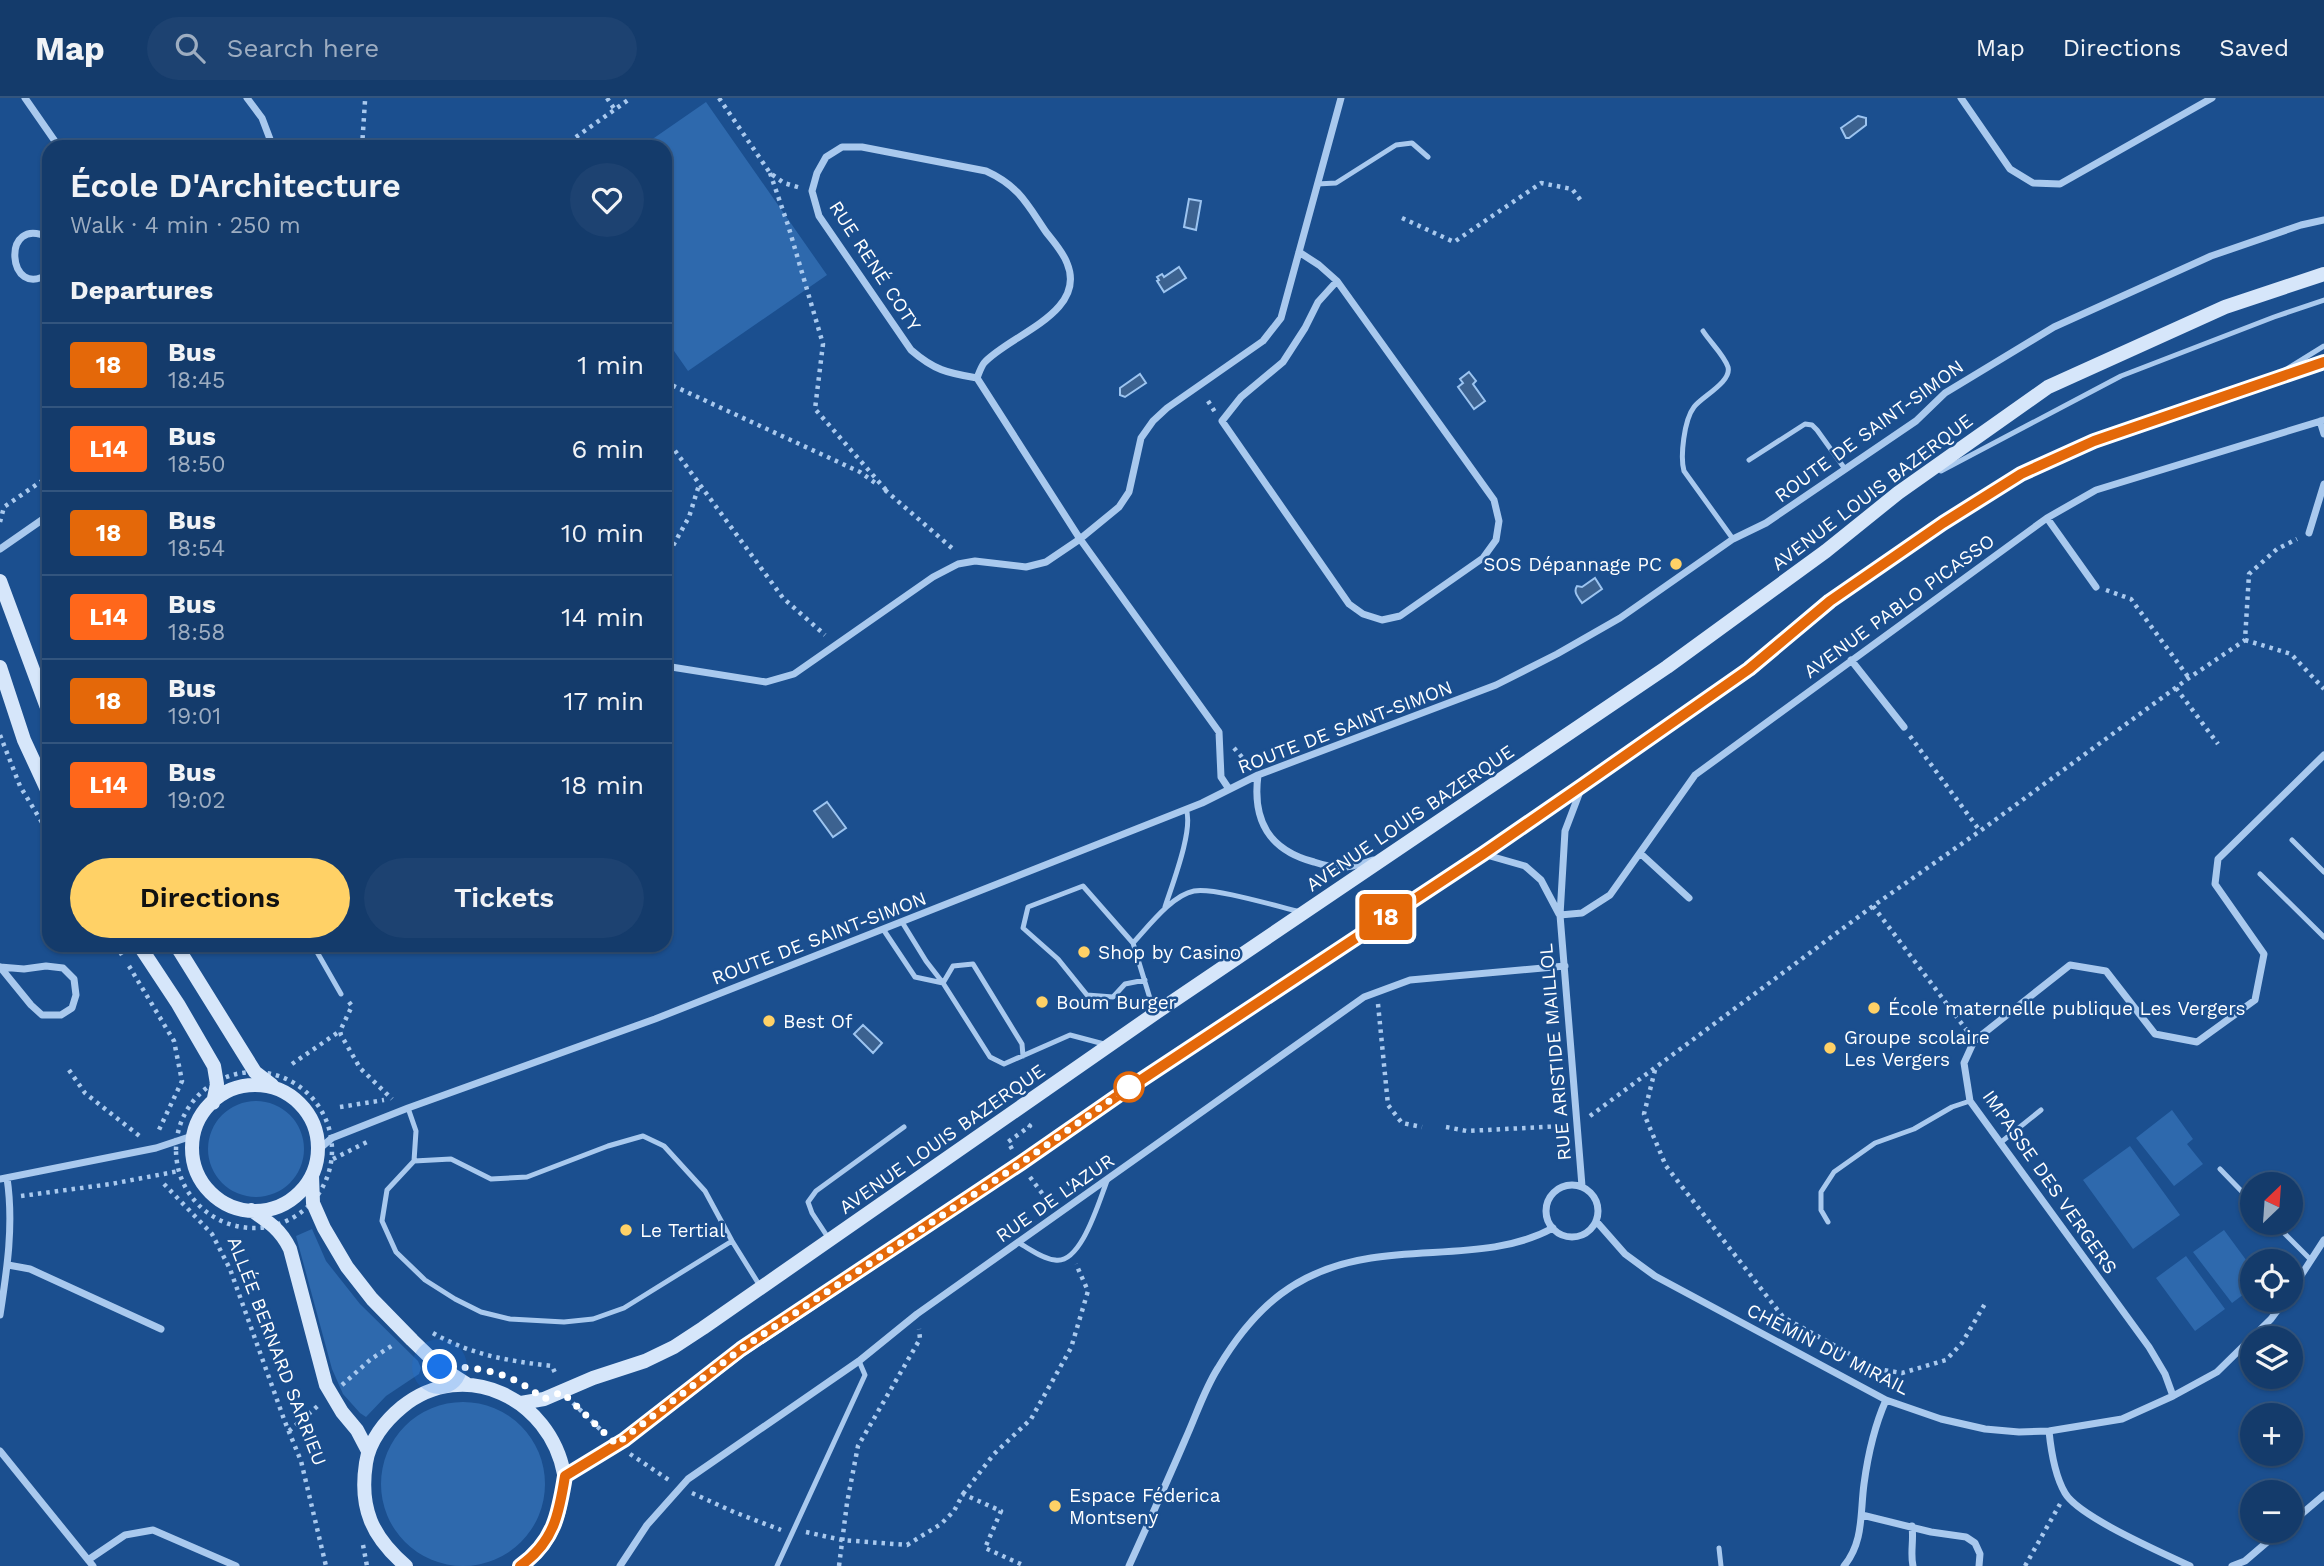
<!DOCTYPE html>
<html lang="en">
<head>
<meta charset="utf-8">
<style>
  :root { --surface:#143b6b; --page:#1d4271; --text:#f1f3f6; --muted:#9dadc1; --line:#33557e; --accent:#ffd166 }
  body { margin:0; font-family:"Work Sans",sans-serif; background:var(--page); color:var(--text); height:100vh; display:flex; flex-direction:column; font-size:26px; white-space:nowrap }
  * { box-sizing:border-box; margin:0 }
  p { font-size:23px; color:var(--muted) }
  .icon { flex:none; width:38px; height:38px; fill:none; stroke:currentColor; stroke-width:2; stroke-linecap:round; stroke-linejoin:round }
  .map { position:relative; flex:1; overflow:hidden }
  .side { position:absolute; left:42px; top:42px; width:630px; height:812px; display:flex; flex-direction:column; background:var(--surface); border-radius:21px; box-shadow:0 2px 5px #0004,0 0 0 2px var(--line) }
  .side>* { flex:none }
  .badge { padding:0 14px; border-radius:5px; font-size:24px; line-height:46px }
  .needle { width:46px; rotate:25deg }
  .buttons { position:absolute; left:2240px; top:1074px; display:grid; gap:14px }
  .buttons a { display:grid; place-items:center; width:63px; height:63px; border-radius:50%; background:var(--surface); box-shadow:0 2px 5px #0004,0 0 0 2px var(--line); font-size:35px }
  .you { position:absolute; width:35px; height:35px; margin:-18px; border:5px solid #fff; border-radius:50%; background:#1a73e8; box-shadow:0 0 0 10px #1a73e833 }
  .map>.badge { position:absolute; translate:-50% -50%; box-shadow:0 0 0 4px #fff }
  h2 { padding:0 28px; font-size:26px; line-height:63px }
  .round { display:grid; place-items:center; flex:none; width:74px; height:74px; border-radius:37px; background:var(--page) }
  .overview { display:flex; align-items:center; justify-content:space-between; height:119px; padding:0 28px }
  h1 { font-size:33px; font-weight:600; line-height:52px }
  .action { display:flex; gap:14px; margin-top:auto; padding:14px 28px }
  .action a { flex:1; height:80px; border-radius:42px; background:var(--accent); color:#111; font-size:28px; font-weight:600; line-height:80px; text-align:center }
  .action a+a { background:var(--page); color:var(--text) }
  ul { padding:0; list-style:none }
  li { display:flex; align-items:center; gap:21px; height:84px; padding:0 28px; border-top:2px solid var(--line) }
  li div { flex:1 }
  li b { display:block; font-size:26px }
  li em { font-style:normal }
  li .badge { min-width:77px; font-weight:700; text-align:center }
  header { display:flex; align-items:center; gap:42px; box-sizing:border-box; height:98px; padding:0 35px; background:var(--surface); border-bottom:2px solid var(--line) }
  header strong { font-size:33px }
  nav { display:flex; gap:38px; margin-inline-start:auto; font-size:24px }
  .search { width:490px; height:63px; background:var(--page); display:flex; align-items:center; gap:18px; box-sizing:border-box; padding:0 24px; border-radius:38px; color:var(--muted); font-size:26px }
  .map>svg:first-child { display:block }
  .green { fill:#2e69ad }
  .water { fill:#3c6290; stroke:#9cc4f0; stroke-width:2 }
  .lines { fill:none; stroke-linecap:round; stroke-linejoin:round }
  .path { stroke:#a9c9ee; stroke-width:4.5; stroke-dasharray:3.5 5; stroke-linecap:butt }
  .lane { stroke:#a9c9ee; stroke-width:5 }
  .street { stroke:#a9c9ee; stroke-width:7 }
  .secondary { stroke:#d6e6fa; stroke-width:14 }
  .line-casing { stroke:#fff; stroke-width:16 }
  .line { stroke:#e46809; stroke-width:10 }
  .walk { stroke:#fff; stroke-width:7; stroke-dasharray:0 12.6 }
  .poi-dot { fill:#ffd166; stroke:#1b4f8f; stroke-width:2.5 }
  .stop-dot { fill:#fff; stroke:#e46809; stroke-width:3.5 }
  .labels { text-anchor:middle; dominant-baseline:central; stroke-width:5; stroke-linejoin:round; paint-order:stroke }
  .street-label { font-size:19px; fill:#fff; stroke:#1b4f8f }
  .poi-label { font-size:19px; fill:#fff; stroke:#1b4f8f; text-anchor:start }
</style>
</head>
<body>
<header>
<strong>Map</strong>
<div class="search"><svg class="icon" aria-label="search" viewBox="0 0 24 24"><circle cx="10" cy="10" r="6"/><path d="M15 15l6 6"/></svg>Search here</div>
<nav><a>Map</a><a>Directions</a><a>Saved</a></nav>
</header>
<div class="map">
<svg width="2324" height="1468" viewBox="0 0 2324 1468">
  <rect width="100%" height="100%" fill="#1b4f8f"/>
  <path class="green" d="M706 4 827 177 688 273 665 240V49H641Z
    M208 1051a48 48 0 1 1 96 0a48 48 0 1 1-96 0Z
    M2172 1012 2193 1041 2187 1046 2203 1066 2174 1088 2136 1040Z
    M2130 1048 2180 1117 2133 1151 2083 1082Z
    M312 1131 326 1163 360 1206 418 1263 421 1270 419 1276 386 1298 366 1319 360 1315 343 1296 332 1271 296 1138Z
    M2224 1132 2252 1170V1190L2232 1205 2193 1154Z
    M2186 1158 2225 1211 2195 1233 2156 1180Z
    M381 1386a82 82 0 1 1 164 0a82 82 0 1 1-164 0Z"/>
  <path class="water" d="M1858 18 1866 20V27L1849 40H1846L1841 30Z
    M1189 101 1201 103 1196 132 1184 129Z
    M1179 169 1186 180 1164 194 1157 183 1159 182 1157 179 1162 176 1164 179Z
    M1469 274 1476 283 1473 286 1485 303 1474 311 1458 289 1463 285 1460 281Z
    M1140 276 1146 285 1125 299 1120 297V290Z
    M1595 480 1602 491 1582 505C1578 499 1573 494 1577 488L1582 489Z
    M827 704 846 730 833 739 814 713Z
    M863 927 882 945 873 955 854 936Z"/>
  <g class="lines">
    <path class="path" d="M607 0 615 12
      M719 0 770 75 784 85 801 90
      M362 49 365 3 363 0
      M562 49 631 0
      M770 75 788 127 823 246 815 311 886 392
      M1402 120 1454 144 1541 85 1572 91 1582 104
      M665 284 860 374 878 387
      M1208 303 1215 314
      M665 339 783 500 825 537
      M885 392 953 451
      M0 424 4 409 49 378
      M665 462 689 419 699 387
      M2106 492 2131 501 2189 580
      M2245 542 2291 556 2324 591
      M2176 590 2218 646
      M0 637 20 688 49 736
      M1910 638 1980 733
      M1234 650 1249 667
      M1873 808 1968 934
      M116 847 122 857
      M129 868 174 943 182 983 157 1036
      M349 904 352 908 340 933 341 937 360 970 392 1001
      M1378 906 1388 1007 1402 1025 1422 1029
      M292 966 340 933
      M69 972 85 995 142 1040
      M1655 972 1644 1016 1666 1068 1783 1219 1877 1271 1902 1275 1946 1262 1962 1245 1986 1204
      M176 1052a78 78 0 1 1 156 0a78 78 0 1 1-156 0Z
      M340 1009 384 1002
      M1590 1018 1873 808 1980 733 2189 580 2245 542 2249 476 2277 451 2297 441
      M1446 1029 1467 1033 1563 1028
      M1012 1051 1008 1044 1030 1028 1026 1025
      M333 1061 369 1043
      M1030 1079 1050 1106
      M164 1086 212 1136 230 1171 285 1324 301 1363 326 1468
      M21 1098 111 1086 179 1073
      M433 1235C471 1257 509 1263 552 1268L556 1277
      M342 1287 371 1261 393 1247
      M573 1305 604 1335
      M289 1333 320 1306
      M630 1356 669 1382
      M692 1395 734 1414 781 1432
      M963 1396 994 1356 1031 1321 1071 1250 1088 1193 1076 1166
      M806 1434 842 1442 907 1447 941 1426 954 1413 963 1396 1001 1413 985 1450 1025 1468
      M363 1447 367 1468
      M839 1468 847 1405 858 1348 920 1241 919 1231
      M2025 1468 2060 1406"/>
    <path class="lane" d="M1317 86 1336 85 1396 47 1412 45 1428 59
      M1703 233C1710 244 1724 257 1728 269 1732 284 1701 299 1694 309 1684 322 1680 359 1684 373L1733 441
      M2285 272 2324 248
      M1749 362 1805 326 1812 327 1817 332 1845 371
      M1941 373 2121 278 2274 219 2324 202
      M2292 742 2324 774
      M2260 776 2324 839
      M1165 809C1172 787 1194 731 1186 711
      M902 824 926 863 943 885 990 959 1004 966 1070 937 1104 946
      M883 831 915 879 943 885 953 868 973 866 1022 946 1023 958
      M1133 845 1083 788 1028 809 1023 830 1058 861 1087 897 1113 899 1125 886 1145 882
      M313 847 341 896
      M1156 914 1152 907 1133 845C1148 829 1172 797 1194 793 1214 789 1279 809 1301 814
      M408 1010 416 1033 414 1063 387 1092 382 1123 396 1154 425 1182 455 1201 481 1214 510 1221 564 1224 593 1221 624 1210 732 1143
      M2000 1045 2041 1012
      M414 1063 451 1061 491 1081 527 1079 608 1048 643 1038 664 1048 705 1093 732 1143 760 1188
      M2220 1071 2252 1104
      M1828 1124 1821 1112V1094L1834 1074 1875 1045 1914 1031 1952 1009 1970 1003
      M2274 1125 2311 1162
      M829 1141 812 1115 808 1104 816 1093 904 1029
      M1019 1145C1030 1151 1043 1161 1055 1162 1081 1167 1099 1103 1107 1083
      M1719 1450 1721 1468
      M777 1468 865 1277 859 1263"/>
    <path class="street" d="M25 0 59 49
      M247 0 262 20 273 49
      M1961 0 2010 71 2033 85 2060 86 2212 0
      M49 140C0 114 7 205 49 175
      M1299 154 1319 167 1337 183 1494 402 1499 423 1496 442 1483 460 1400 518 1382 522 1363 516 1349 506 1222 323 1241 299 1283 264 1305 230 1318 204 1337 183
      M977 280C947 275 934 272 911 252L819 118 812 93 817 75 826 59 842 49H862L986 73C1019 88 1027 106 1046 134 1053 143 1063 154 1067 165 1088 215 1009 237 984 265 981 269 979 275 977 280L1080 441 1119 409 1129 394 1141 340 1153 323 1167 310 1263 243 1281 220 1341 0
      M2320 323 2324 336
      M2047 420 2096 489
      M2309 435 2324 386
      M0 451 49 417
      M1851 562 1904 629
      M665 568 766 584 794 576 933 479 958 466 975 463 1026 469 1046 464 1080 441 1219 634 1221 679 1229 691
      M1258 677C1252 723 1269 752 1314 764 1323 767 1336 770 1346 769 1355 768 1365 765 1373 762
      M1581 691 1565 733 1560 817 1582 1088
      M1640 755 1689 800
      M1483 756 1525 768 1541 782 1559 816
      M1560 817 1582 815 1610 797 1695 677 2047 420 2096 392 2324 322
      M0 869 24 871 46 868 63 870 74 881 76 897 72 910 61 917H42L31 907 0 869
      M318 1052 332 1040 408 1010 655 921 1202 705 1258 677 1496 587 1557 556 1620 520 1733 441 1766 425 1916 323 1945 295 2054 229 2211 158 2301 127 2324 122
      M0 1081 156 1050 192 1038
      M1546 1113a26 26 0 1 1 52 0a26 26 0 1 1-52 0Z
      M1596 1123 1625 1156 1655 1178 1886 1302 1941 1321 1985 1331 2019 1334 2049 1333 2122 1321 2173 1298 2217 1274 2271 1221 2285 1202
      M8 1167 30 1171 161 1231
      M2291 1193 2324 1142
      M0 1217C7 1172 14 1126 7 1080
      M2173 1298 2165 1276 2149 1249 1970 1003 1964 965 1974 943 2070 867 2106 873 2155 936 2197 944 2255 902 2264 856 2215 786 2218 761 2324 657
      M2049 1333C2051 1353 2055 1378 2065 1395 2079 1419 2163 1455 2190 1468
      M0 1353 93 1468
      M1862 1417 1931 1434 1966 1439 1975 1445 1980 1456 1979 1468
      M2291 1425 2324 1397
      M1912 1428C1914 1442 1910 1455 1913 1468
      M88 1462 125 1437 153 1432 236 1468
      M620 1468 647 1427 688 1381 859 1263 917 1216 1364 899 1410 882 1565 868
      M1129 1468C1148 1426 1167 1384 1185 1342 1196 1318 1204 1292 1218 1270 1255 1208 1298 1171 1371 1160 1431 1150 1498 1160 1553 1130
      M1844 1468C1864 1444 1860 1415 1864 1386 1868 1356 1874 1329 1886 1302
      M2232 1468 2245 1463 2280 1433"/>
    <path class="secondary" d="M0 483 49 615
      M0 569 24 642 49 696
      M139 847 178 906 214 968 217 986 213 1005
      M176 847 255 974 272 987
      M192 1050a63 63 0 1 1 126 0a63 63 0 1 1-126 0Z
      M312 1077 313 1105 324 1130 347 1169 372 1201 412 1242 440 1269 468 1287
      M251 1112C269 1124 281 1132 290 1151L326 1287 342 1314 357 1332 368 1353
      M521 1305 544 1301 593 1280 645 1263 674 1249 703 1230 1157 914 1667 569 1826 453 1898 395 2048 289 2225 209 2324 176
      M565 1378 624 1342 741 1252 1021 1065 1126 992 1483 756 1583 687 1749 571 1830 503 1943 425 2021 376 2094 343 2324 264
      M406 1468C372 1439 359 1410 366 1365 369 1343 385 1323 402 1309 465 1258 550 1301 564 1376 565 1384 562 1394 561 1402 557 1429 543 1453 520 1468"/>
  </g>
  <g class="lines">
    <g class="line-casing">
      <path id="line" d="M520 1468C554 1444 559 1416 565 1378L624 1342 741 1251 1021 1065 1126 992 1483 756 1583 687 1749 571 1830 503 1943 425 2021 376 2094 343 2324 264"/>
    </g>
    <use href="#line" class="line"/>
    <path class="walk" d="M440 1269C464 1268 494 1271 516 1283 526 1287 535 1295 544 1301L562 1294 616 1346 741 1251 1021 1065 1129 989"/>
  </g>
  <g class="poi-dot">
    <circle cx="1676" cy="466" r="7"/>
    <circle cx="1084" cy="854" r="7"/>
    <circle cx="1042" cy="904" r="7"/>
    <circle cx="1874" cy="910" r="7"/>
    <circle cx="769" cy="923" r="7"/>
    <circle cx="1830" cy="950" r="7"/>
    <circle cx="626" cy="1132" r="7"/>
    <circle cx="1055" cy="1408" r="7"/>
  </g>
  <circle class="stop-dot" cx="1129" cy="989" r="14"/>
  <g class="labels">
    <g class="street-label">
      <text transform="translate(875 168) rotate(57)">RUE RENÉ COTY</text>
      <text transform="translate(1869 333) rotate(-36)">ROUTE DE SAINT-SIMON</text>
      <text transform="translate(1872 394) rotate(-37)">AVENUE LOUIS BAZERQUE</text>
      <text transform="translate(1899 508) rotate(-36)">AVENUE PABLO PICASSO</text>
      <text transform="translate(1345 629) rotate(-21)">ROUTE DE SAINT-SIMON</text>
      <text transform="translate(1410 720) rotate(-34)">AVENUE LOUIS BAZERQUE</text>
      <text transform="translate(819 840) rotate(-21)">ROUTE DE SAINT-SIMON</text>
      <text transform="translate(1555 954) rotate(-95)">RUE ARISTIDE MAILLOL</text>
      <text transform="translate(942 1041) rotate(-35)">AVENUE LOUIS BAZERQUE</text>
      <text transform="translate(2050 1084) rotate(55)">IMPASSE DES VERGERS</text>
      <text transform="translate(1055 1100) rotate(-35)">RUE DE L'AZUR</text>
      <text transform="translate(1828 1251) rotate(27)">CHEMIN DU MIRAIL</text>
      <text transform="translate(277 1253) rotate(69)">ALLÉE BERNARD SARRIEU</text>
    </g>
    <g class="poi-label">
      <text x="1662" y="466" text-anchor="end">SOS Dépannage PC</text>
      <text x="1098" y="854">Shop by Casino</text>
      <text x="1056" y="904">Boum Burger</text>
      <text x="1888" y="910">École maternelle publique Les Vergers</text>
      <text x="783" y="923">Best Of</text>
      <text x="1844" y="939">Groupe scolaire<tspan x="1844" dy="22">Les Vergers</tspan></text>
      <text x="640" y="1132">Le Tertial</text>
      <text x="1069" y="1397">Espace Féderica<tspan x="1069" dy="22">Montseny</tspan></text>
    </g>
  </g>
</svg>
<div class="buttons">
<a><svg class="needle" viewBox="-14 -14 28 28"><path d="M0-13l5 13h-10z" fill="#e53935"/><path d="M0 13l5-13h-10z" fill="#9dadc1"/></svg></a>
<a><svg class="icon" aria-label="locate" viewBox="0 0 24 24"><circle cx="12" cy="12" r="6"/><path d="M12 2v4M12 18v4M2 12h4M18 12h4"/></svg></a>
<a><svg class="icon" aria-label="layers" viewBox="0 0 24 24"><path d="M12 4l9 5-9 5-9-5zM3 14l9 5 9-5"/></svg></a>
<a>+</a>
<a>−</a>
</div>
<div class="you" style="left:440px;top:1269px"></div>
<b class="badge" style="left:1386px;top:819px;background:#e46809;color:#fff">18</b>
<section class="side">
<div class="overview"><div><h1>École D'Architecture</h1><p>Walk · 4 min · 250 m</p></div><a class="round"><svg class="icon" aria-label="heart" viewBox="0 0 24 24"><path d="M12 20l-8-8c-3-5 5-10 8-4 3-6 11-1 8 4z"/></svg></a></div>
<h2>Departures</h2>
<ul>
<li><span class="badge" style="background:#e46809;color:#fff">18</span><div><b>Bus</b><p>18:45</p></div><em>1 min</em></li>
<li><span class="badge" style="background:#ff671b;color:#fff">L14</span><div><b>Bus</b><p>18:50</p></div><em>6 min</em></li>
<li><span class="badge" style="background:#e46809;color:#fff">18</span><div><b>Bus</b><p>18:54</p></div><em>10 min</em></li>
<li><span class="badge" style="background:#ff671b;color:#fff">L14</span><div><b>Bus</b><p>18:58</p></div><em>14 min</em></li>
<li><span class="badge" style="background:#e46809;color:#fff">18</span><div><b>Bus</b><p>19:01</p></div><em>17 min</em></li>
<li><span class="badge" style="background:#ff671b;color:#fff">L14</span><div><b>Bus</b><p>19:02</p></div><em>18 min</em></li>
</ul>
<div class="action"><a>Directions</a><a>Tickets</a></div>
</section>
</div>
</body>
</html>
